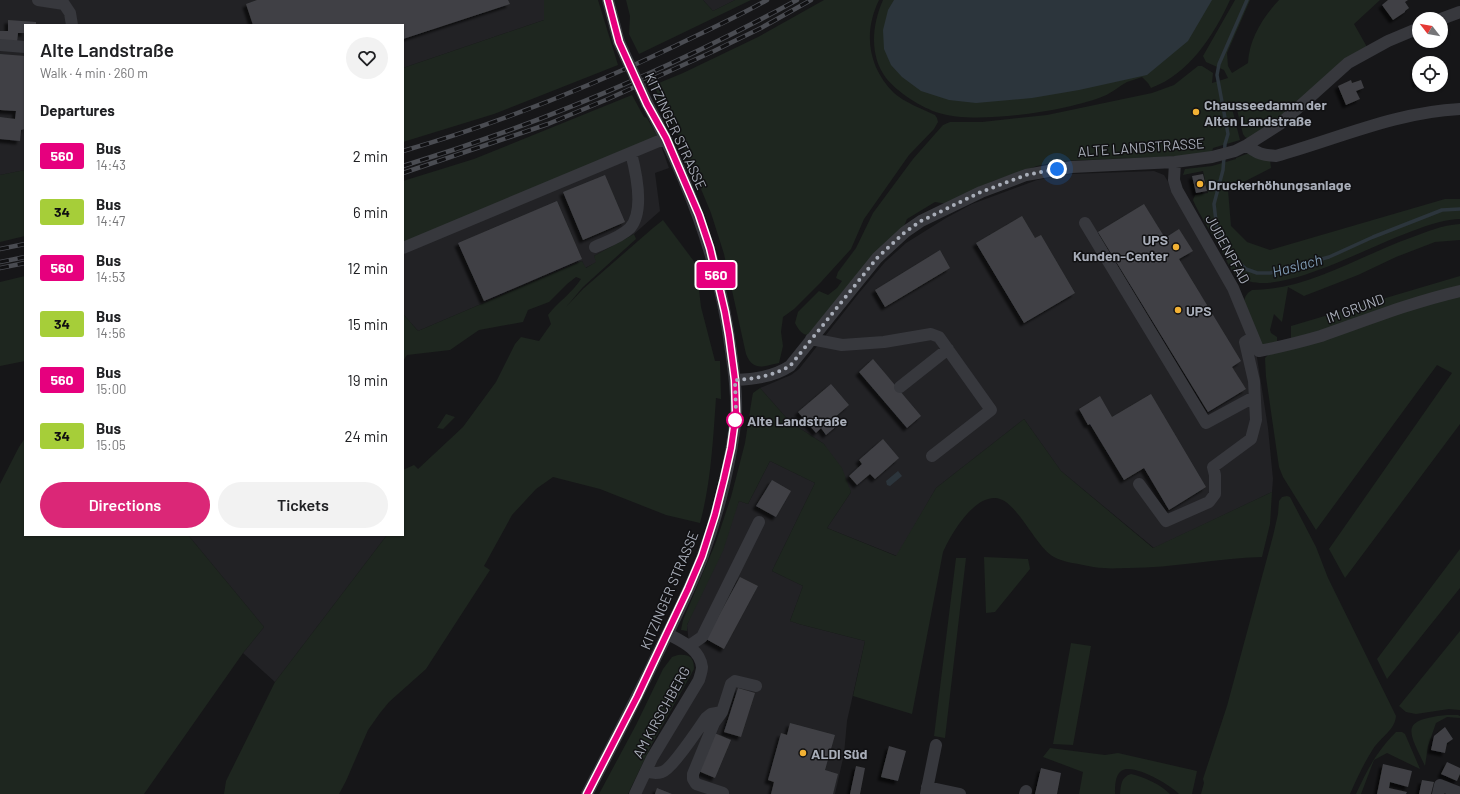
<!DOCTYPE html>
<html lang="en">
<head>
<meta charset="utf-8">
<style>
  :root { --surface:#fff; --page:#f2f2f2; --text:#202124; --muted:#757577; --accent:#db2777 }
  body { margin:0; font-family:Barlow,sans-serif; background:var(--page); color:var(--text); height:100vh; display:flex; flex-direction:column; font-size:15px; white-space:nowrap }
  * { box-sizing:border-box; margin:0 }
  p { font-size:13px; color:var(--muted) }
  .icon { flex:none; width:22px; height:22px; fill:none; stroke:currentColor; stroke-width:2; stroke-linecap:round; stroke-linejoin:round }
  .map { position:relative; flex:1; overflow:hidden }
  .drawer { position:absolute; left:24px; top:24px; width:380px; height:512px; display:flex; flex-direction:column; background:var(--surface); border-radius:0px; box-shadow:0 1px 3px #0004 }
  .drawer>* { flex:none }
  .badge { padding:0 8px; border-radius:3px; font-size:14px; line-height:26px }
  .needle { width:26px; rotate:301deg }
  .fabs { position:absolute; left:1412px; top:12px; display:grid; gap:8px }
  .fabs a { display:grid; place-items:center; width:36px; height:36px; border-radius:50%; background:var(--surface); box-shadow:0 1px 3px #0004; font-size:20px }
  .you { position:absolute; width:20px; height:20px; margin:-10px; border:3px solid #fff; border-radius:50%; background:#1a73e8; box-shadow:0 0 0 6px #1a73e833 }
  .map>.badge { position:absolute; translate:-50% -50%; box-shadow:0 0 0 2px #fff }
  h2 { padding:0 16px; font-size:15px; line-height:36px }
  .round { display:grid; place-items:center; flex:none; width:42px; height:42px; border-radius:21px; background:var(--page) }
  .head { display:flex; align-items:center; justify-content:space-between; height:68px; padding:0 16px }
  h1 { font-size:19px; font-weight:600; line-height:30px }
  .cta { display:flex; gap:8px; margin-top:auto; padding:8px 16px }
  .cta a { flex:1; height:46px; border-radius:24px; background:var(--accent); color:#fff; font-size:16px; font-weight:600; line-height:46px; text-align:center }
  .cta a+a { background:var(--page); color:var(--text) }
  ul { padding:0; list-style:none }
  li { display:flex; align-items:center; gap:12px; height:56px; padding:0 16px }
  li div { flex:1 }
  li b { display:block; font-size:15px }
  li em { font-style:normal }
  li .badge { min-width:44px; font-weight:700; text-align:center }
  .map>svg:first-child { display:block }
  .built { fill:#222225 }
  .green { fill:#1e261f }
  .water { fill:#2c353c }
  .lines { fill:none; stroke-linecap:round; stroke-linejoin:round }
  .stream { stroke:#2c353c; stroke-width:3.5 }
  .building { fill:#404145; filter:url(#shadow) }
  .minor { stroke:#37383d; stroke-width:12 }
  .rail-casing { stroke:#4a4c52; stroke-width:4.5 }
  .rail { stroke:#111113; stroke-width:3; stroke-dasharray:9; stroke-linecap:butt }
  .minor-bridge { stroke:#37383d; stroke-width:12 }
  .line-casing { stroke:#fff; stroke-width:9 }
  .line { stroke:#e6007e; stroke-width:6 }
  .walk { stroke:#a8adb8; stroke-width:4; stroke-dasharray:0 7.2 }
  .poi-dot { fill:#f2b134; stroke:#111113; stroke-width:1.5 }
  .stop-dot { fill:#fff; stroke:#e6007e; stroke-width:2 }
  .labels { text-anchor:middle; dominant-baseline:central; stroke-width:3; stroke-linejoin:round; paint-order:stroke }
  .poi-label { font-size:14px; font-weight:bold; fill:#a8adb8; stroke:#111113; text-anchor:start }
  .street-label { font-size:14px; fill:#a8adb8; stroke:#111113 }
  .stop-label { font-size:14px; font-weight:bold; fill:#a8adb8; stroke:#111113; text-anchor:start }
  .water-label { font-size:15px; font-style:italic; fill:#7f9bb3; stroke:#111113 }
</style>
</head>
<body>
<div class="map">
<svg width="1460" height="794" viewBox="0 0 1460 794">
  <defs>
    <filter id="shadow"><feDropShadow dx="-3.5" dy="3.5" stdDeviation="1" flood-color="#0009"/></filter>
  </defs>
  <rect width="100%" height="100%" fill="#161618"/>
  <path class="built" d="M0 0H544V20L403 68V25H25V170L0 175Z
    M703 0H735L713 11Z
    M660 143 669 168 655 173 660 211 634 234 594 256 597 262 585 268 582 261 418 331 403 314V250Z
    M1154 171 1164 175 1209 249 1256 351 1268 428 1273 479 1272 492 1154 548 1061 471 1024 419 936 488 897 556 827 528 851 492 824 444 790 422 760 388 791 375 799 369 859 293 885 262 906 243 946 218 972 204 1037 180 1071 174Z
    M770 461 815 483 772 571 803 586 790 621 799 624 865 641 847 721 844 754 835 794H635L698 668 689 645 687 625 739 501 748 504Z
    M188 535H387L275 682 243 653 264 627Z"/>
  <path class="green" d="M544 0H598L618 65 494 114 403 142V68L544 20Z
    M626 0H703L713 11 735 0H751L639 54 629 34 630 16Z
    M824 0H879C863 33 868 67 894 93 904 102 922 109 935 115L937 118 938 122 934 129 909 155 869 212 864 219 851 249 821 282 794 309 783 317 781 332 783 346 779 363C764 366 753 372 746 354L724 254 711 213 678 134 657 100 659 97 654 85 683 73 758 37Z
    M883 0H1230C1214 35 1189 74 1151 88L1148 83 1142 77C1137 79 1132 80 1127 82 1119 86 1112 93 1104 96 1068 111 975 125 939 113 922 108 897 92 886 78 869 55 872 25 883 0Z
    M1235 0H1250L1227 53 1228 66 1232 73 1248 63C1249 39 1263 17 1279 0H1380L1354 24 1367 47 1272 125 1249 139 1245 137 1243 134 1235 102 1231 104 1240 140 1213 148 1212 152 1185 156 1061 161 1037 166 993 181 947 204 935 202 907 219 902 231 811 335C802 336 799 330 795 323L798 312 819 291 828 295 837 288 842 281 836 278 838 272 856 248 873 213 913 159 943 125 950 122H982L1047 115 1152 93 1174 85 1198 66H1202L1213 73 1212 83 1228 78 1224 70 1206 62 1203 56Z
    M632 95 644 117 647 118 659 139 403 246V181L474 159Z
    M1249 153 1270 160 1271 168 1228 190 1231 226 1247 242 1270 250 1445 199H1460V219C1404 220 1284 306 1239 277 1236 275 1233 272 1231 269 1227 263 1225 256 1221 250 1212 233 1200 217 1193 200L1195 195 1208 193 1203 171 1183 175 1185 169 1212 166 1236 159V158Z
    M25 170V236L0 242V175Z
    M663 220 696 264 701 307 715 361H720L721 399 716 398C713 440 711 483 700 523L666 515 600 489 553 477 536 489 512 515 484 566 490 570 426 669 389 702 380 713 368 730 346 781 339 794H224L226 781 275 682 387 535H403V470L414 465 418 469 463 427 496 382 515 344 521 337 539 341 551 324 548 315C558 302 572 293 581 279L576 277 567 284 549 302 528 310 523 322 479 330 450 350 407 355 403 361V314L418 331 582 261 586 268 596 262 594 256 634 234 636 239 583 287 566 307 583 289 653 228Z
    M1460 224V240L1435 242 1396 257 1358 275 1304 296 1288 287 1282 322 1274 314 1270 330 1271 333 1277 337V343L1264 345 1261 343 1244 302C1245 296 1247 293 1252 290 1308 290 1359 256 1410 238 1426 232 1442 225 1460 224Z
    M25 276V361L0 366V282Z
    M1460 276V286L1291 341V326Z
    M1460 295V424L1345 578 1329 549 1452 373 1437 365 1316 530 1283 477 1279 467 1266 377 1265 358 1270 353Z
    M760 388 790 422 824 444 842 468 851 492 827 528 896 556 936 488 1024 419 1061 471 1153 548 1272 492 1270 524 1262 557C1217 558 1173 568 1129 568 1121 568 1112 569 1104 568 1097 568 1090 566 1083 565 1074 563 1063 562 1054 557 1035 547 1016 498 995 498 973 497 951 534 943 552L912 714 853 696 865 641 799 624 790 621 803 586 772 571 815 483 770 461 748 504 739 501 723 551 687 625V631L681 630 683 620 716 542 731 497 745 443 752 398 753 393Z
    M446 414 455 417 443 429 437 428Z
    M25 438V535H188L264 627 243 653 144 794H0V484L19 447Z
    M1287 496 1290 497 1316 547 1328 578 1396 716C1395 730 1381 737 1373 749 1364 763 1357 778 1350 794H1201L1204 783 1203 779 1227 706 1273 536 1278 514 1279 501 1282 497Z
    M1460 549V588L1387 679 1377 659Z
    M984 557 1028 559 1030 569 995 612 986 613Z
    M956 558H966L945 738 934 736Z
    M1460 631V710L1449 709 1416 714 1406 712 1399 706Z
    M1071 643 1091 646 1073 745 1053 744Z
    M678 655C689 654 694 657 694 669L652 744 628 794H599L636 725 663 669 672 657Z
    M1447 715H1458L1460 716V718L1447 717 1436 723 1428 746 1425 766C1409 731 1398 720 1447 715Z
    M1396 732H1402L1405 734 1420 769 1387 753 1374 760 1361 794H1356C1367 770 1377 751 1396 732Z
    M1050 748 1105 755 1118 753 1197 771 1192 794H1179C1171 785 1132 762 1121 771 1115 776 1115 786 1115 794H1079L1083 772 1043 757Z
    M1131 774C1144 777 1160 784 1170 794H1120C1121 785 1121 777 1131 774Z"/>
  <path class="water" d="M894 0H1212L1188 41 1147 75 1079 90 1032 98 976 103 949 100 921 91 902 77 891 65 884 49 883 30 888 10Z
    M898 471 902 476 890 486 887 485 886 481Z"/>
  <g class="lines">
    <path class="stream" d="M1247 0 1219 64 1217 75 1228 134 1225 144 1223 170 1214 204 1217 230 1231 255 1246 269 1257 273H1270L1329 257 1373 237 1442 210 1460 209"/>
  </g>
  <path class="building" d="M257 0H508L510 4 403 39V25H253L246 4Z
    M1388 0H1408L1405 2 1409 8 1405 11V12L1393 20 1382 5Z
    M8 20 36 22V25H25V33H18L17 43 0 42V31H8Z
    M0 54 25 56V129L21 130 20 141 0 139V117L15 119 16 111 0 110Z
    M1415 67H1419V84H1416Z
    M1351 80 1352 83 1361 80 1364 88 1356 91 1360 99 1346 105 1338 86Z
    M1203 174 1207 191 1196 193 1192 176Z
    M605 175 625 222 583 240 563 192Z
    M557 201 582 259 484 301 458 243Z
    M1144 204 1165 238 1179 229 1193 251 1179 259 1241 361 1232 367 1246 389 1208 412 1098 232Z
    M1022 216 1035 238 1041 235 1075 293 1024 323 976 243Z
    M940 250 950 268 885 307 875 290Z
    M873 359 921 416 907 428 859 372Z
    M831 384 849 405 834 418 839 424 826 435 821 428 816 433 798 412Z
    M1151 394 1206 487 1169 510 1144 468 1124 480 1090 424 1088 425 1079 409 1100 396 1112 417Z
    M883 439 899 458 875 479 870 474 857 485 849 476 862 464 859 460Z
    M772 480 791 491 776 517 756 506Z
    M740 577 758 586 724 649 706 639Z
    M738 688 755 693 741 737 724 732Z
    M790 723 835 735 825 770 838 774 833 794H771L774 782 768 780 781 733 787 735Z
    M1445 727 1453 739 1447 743 1445 753 1431 750 1434 736Z
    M712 732 731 740 715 778 696 770Z
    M889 746 906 751 898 781 881 777Z
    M1447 762 1460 768V774L1457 781 1441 774Z
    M1383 764 1412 771 1408 787 1390 782 1389 788 1407 792 1406 794H1377Z
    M856 766 865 768 860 794H850Z
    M1041 768 1061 773 1057 794H1035Z
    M1422 780 1434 782 1431 794H1419Z
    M657 788 672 794H655Z"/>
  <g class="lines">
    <path class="minor" d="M38 0 64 4 70 13 72 25
      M608 0 619 42
      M1441 19 1460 12
      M0 45 25 47
      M1247 145C1256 154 1264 155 1276 156 1337 139 1396 112 1460 109
      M1175 162 1174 180 1177 190 1233 288 1259 351C1280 347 1300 342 1321 336 1367 320 1412 302 1460 291
      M1085 223 1206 423 1254 397
      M595 247C606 242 621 237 630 228 645 211 636 172 631 153
      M403 248 666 138
      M811 339 842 345 884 342 931 334 939 337 991 410 932 456
      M735 380C754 379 773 377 790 366L877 258 905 232 921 221 981 192 1026 175 1072 167 1175 162 1212 157 1235 151 1247 145 1280 124 1348 63 1388 41 1419 28
      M900 387 948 349
      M1139 484 1166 521 1209 502 1215 494V475L1213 467 1251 439 1256 420 1254 381 1245 342 1253 337
      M689 646 702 637 759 522
      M722 712 714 723 693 774V779L696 784 723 793
      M646 771C651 773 656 774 662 772 672 769 698 729 706 718L711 714 722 712 731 684 735 681 756 686
      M927 787 960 794
      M587 794C611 748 635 702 657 655 673 623 689 591 702 558 718 515 732 459 736 414 737 393 734 371 731 351 720 263 689 181 647 103
      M635 794 652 758 699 680C700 676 702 671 702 667 700 649 681 641 668 634
      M926 794 936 745
      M1025 794 1026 791
      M1438 794 1440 785 1460 793"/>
    <g class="rail-casing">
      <path id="rail" d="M403 151C497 124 587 88 675 46 706 31 737 17 767 0
        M403 166C540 124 672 68 797 0
        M403 173 548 124 608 99 714 51 761 28 811 0
        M0 249 25 244
        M0 262 25 257
        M0 268 25 263"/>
    </g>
    <use href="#rail" class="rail"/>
    <path class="minor-bridge" d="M619 42 647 103"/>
  </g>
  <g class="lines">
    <g class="line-casing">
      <path id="line" d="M587 794 637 697 688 589 702 556 715 515 724 479 731 448 736 413 735 380 729 335 725 312 710 248 699 215 666 138 647 104 619 42 608 0"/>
    </g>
    <use href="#line" class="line"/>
    <path class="walk" d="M735 420 734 424 736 413 735 380C754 379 773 376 790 366L877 258 905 232 921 221 981 192 1026 175 1057 169"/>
  </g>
  <g class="poi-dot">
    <circle cx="1196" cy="112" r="4"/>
    <circle cx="1200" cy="184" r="4"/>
    <circle cx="1176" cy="247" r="4"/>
    <circle cx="1178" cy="310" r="4"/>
    <circle cx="803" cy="753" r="4"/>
  </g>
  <circle class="stop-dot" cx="735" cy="420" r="8"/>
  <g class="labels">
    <g class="poi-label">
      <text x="1204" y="104">Chausseedamm der<tspan x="1204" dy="16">Alten Landstraße</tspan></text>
      <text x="1208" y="184">Druckerhöhungsanlage</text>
      <text x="1168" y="239" text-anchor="end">UPS<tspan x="1168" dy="16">Kunden-Center</tspan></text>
      <text x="1186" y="310">UPS</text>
      <text x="811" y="753">ALDI Süd</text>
    </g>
    <g class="street-label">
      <text transform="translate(676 131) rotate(65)">KITZINGER STRASSE</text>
      <text transform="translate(1141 147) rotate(-4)">ALTE LANDSTRASSE</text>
      <text transform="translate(1228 249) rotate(61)">JUDENPFAD</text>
      <text transform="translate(1355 308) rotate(-20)">IM GRUND</text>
      <text transform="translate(669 590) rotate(-67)">KITZINGER STRASSE</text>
      <text transform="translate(661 712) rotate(-61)">AM KIRSCHBERG</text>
    </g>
    <g class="stop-label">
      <text x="747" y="420">Alte Landstraße</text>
    </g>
    <g class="water-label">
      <text transform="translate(1297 265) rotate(-15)">Haslach</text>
    </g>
  </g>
</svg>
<div class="fabs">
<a><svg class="needle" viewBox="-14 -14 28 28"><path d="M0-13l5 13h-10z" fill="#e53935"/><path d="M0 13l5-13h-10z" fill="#757577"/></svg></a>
<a><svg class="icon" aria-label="locate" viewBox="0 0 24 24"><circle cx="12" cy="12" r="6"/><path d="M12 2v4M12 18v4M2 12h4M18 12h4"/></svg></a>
</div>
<div class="you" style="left:1057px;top:169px"></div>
<b class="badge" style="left:716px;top:275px;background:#e6007e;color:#fff">560</b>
<section class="drawer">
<div class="head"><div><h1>Alte Landstraße</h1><p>Walk · 4 min · 260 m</p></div><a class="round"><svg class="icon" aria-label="heart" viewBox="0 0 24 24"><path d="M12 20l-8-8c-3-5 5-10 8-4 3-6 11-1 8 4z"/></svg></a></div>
<h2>Departures</h2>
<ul>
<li><span class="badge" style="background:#e6007e;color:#fff">560</span><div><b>Bus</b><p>14:43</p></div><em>2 min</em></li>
<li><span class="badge" style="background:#a6ce39;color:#111">34</span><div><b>Bus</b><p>14:47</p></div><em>6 min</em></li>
<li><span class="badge" style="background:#e6007e;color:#fff">560</span><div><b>Bus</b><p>14:53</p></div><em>12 min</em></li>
<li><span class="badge" style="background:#a6ce39;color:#111">34</span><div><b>Bus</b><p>14:56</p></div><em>15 min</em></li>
<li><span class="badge" style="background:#e6007e;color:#fff">560</span><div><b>Bus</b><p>15:00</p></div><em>19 min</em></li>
<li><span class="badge" style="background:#a6ce39;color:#111">34</span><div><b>Bus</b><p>15:05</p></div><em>24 min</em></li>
</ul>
<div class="cta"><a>Directions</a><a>Tickets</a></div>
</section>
</div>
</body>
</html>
